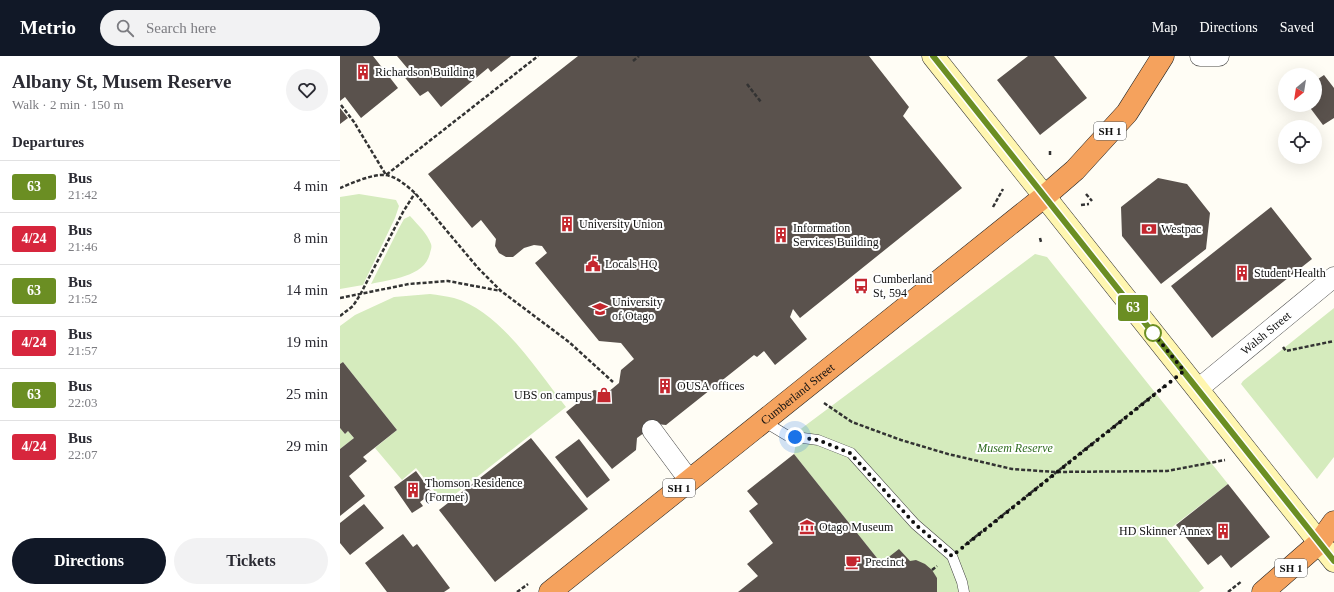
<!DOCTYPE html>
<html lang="en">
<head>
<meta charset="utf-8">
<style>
  :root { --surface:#fff; --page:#f2f2f3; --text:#2b2b33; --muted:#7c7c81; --line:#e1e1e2; --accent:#111827 }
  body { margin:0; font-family:Georgia,serif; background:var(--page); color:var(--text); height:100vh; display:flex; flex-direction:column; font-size:15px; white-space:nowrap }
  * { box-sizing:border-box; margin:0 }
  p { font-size:13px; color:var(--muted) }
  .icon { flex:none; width:22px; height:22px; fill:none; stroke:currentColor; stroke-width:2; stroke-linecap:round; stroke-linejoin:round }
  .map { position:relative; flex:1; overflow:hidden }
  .details { display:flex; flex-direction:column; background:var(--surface); width:340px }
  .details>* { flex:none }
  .badge { padding:0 8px; border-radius:3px; font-size:14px; line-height:26px }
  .needle { width:26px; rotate:210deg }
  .tools { position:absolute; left:938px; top:12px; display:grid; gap:8px }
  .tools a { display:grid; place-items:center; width:44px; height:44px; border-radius:50%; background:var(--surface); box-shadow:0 4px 16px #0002; font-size:20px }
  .you { position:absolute; width:20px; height:20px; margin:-10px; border:3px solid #fff; border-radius:50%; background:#1a73e8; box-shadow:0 0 0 6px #1a73e833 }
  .map>.badge { position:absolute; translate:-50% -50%; box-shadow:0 0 0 2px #fff }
  h2 { padding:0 12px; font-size:15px; line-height:36px }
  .round { display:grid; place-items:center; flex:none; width:42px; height:42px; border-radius:21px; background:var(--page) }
  .summary { display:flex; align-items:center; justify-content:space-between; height:68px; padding:0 12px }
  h1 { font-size:19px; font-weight:600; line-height:30px }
  .cta { display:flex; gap:8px; margin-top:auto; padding:8px 12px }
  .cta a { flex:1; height:46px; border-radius:24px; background:var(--accent); color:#fff; font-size:16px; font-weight:600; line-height:46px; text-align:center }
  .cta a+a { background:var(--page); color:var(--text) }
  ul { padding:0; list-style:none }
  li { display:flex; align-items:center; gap:12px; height:52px; padding:0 12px; border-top:1px solid var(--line) }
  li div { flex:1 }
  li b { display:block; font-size:15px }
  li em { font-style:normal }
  li .badge { min-width:44px; font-weight:700; text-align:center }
  header { display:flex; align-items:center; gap:24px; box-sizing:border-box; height:56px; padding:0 20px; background:var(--accent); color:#fff }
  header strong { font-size:19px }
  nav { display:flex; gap:22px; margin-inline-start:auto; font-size:14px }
  .search { width:280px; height:36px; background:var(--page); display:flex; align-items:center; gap:10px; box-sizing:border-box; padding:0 14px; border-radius:22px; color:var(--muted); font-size:15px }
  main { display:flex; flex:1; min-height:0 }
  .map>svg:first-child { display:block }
  .green { fill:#d5ebbd }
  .building { fill:#5a524d }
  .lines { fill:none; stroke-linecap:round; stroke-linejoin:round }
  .lane-casing { stroke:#444; stroke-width:11 }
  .street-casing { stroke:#444; stroke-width:21 }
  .secondary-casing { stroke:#333; stroke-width:23 }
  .highway-casing { stroke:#222; stroke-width:23 }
  .path { stroke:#333; stroke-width:2.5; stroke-dasharray:4 2; stroke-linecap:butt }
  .lane { stroke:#fff; stroke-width:10 }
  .street { stroke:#fff; stroke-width:20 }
  .secondary { stroke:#fff6b0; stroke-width:22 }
  .highway { stroke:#f5a25d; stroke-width:22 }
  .line-casing { stroke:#fff; stroke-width:9 }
  .line { stroke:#6b8e23; stroke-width:6 }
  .walk { stroke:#111; stroke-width:4; stroke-dasharray:0 7.2 }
  .stop-dot { fill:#fff; stroke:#6b8e23; stroke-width:2 }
  .labels { text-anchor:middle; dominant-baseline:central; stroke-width:4; stroke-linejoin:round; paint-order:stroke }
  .shield { fill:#fff; stroke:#585858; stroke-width:1 }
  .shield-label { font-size:11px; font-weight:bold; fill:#111 }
  .poi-label { font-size:12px; fill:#111; stroke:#fff; text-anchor:start }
  .street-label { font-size:12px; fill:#111; stroke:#fff }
  .park-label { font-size:12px; font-style:italic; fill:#2f6b1f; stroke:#fff }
</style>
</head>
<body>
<header>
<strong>Metrio</strong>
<div class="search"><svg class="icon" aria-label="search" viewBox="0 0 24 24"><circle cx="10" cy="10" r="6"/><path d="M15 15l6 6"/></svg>Search here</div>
<nav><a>Map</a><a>Directions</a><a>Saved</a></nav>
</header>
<main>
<section class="details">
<div class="summary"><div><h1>Albany St, Musem Reserve</h1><p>Walk · 2 min · 150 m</p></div><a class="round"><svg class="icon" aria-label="heart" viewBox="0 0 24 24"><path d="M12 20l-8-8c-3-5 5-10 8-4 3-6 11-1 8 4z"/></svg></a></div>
<h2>Departures</h2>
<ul>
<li><span class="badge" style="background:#6b8e23;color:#fff">63</span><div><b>Bus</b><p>21:42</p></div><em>4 min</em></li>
<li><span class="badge" style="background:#d7263d;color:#fff">4/24</span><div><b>Bus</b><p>21:46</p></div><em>8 min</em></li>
<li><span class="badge" style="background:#6b8e23;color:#fff">63</span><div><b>Bus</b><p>21:52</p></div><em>14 min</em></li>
<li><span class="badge" style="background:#d7263d;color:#fff">4/24</span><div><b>Bus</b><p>21:57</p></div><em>19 min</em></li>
<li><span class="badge" style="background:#6b8e23;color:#fff">63</span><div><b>Bus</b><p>22:03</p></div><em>25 min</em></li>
<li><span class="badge" style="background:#d7263d;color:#fff">4/24</span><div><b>Bus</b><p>22:07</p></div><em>29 min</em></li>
</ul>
<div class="cta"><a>Directions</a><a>Tickets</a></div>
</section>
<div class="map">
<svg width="994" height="536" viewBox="0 0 994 536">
  <rect width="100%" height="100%" fill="#fffdf5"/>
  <path class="green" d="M19 138 56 144 59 150 55 162 23 229 0 233V141Z
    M70 160C78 169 87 177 91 188 92 191 91 193 90 197 85 221 51 223 31 228L59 172 64 163Z
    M695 198 707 201 888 428 823 478 864 532 859 536H564L454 398 458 375Z
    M90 238C98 239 106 240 114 242 160 255 197 314 226 351L104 447 76 412 62 424 35 392 57 374 3 306 0 308V270L15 259 54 241Z
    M994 252V401L977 423 901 328 903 325Z
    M0 372 5 378 8 375 14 382 0 393Z"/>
  <path class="building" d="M0 0H33L58 32 21 62 5 41 0 45Z
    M57 0H171L151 16 148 12 101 51 88 35 80 40 62 18 68 13Z
    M238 0H529L569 51 563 60 622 132 460 262 453 253 450 261 467 283 435 309 424 295 417 301 414 299 326 369 316 368 297 382 296 394 272 413 226 356 254 334 267 337 279 327 281 314 294 303 281 287 259 285 195 207 207 197 202 190 194 189 184 192 173 201H166L159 197 155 190 156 183 141 164 132 172 88 118Z
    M688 0H714L747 42 700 79 657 24Z
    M984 19 994 32V62L983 69 968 49H975V25Z
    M0 52 8 62 0 68Z
    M818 122 847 128 870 157 866 193 821 228 782 180 781 151Z
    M931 151 972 203 872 282 831 230Z
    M3 306 57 374 23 401 27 405 9 420 25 440 0 460V393L14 382 8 375 5 378 0 372V308Z
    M191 382 248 453 155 526 99 454Z
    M239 383 270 424 247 442 215 401Z
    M454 398 541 507 559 493 570 505 576 504 585 508 592 514 597 522V536H398L418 520 407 508 433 487 409 455 418 448 407 435Z
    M76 415 92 437 80 446 83 450 72 457 54 431Z
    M888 428 930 481 891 512 881 499 868 509 836 469Z
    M24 448 44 472 10 499 0 487V467Z
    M63 478 73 491 77 488 110 532 104 536H47L25 507Z"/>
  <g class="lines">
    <g class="lane-casing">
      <path id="lane" d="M423 365 448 380 478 384 511 397 575 468 612 500 622 526 624 536"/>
    </g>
    <g class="street-casing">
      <g id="street">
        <path d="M860 0H879"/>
        <path id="s1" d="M858 333 994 221"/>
        <path d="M312 374 349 424"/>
      </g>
    </g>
    <g class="secondary-casing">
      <path id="secondary" d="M593 0 994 505"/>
    </g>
    <g class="highway-casing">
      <g id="highway">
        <path id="s2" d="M210 536 705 140 735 114 787 57 823 0"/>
        <path d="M923 536 979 487 994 466"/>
      </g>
    </g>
    <path class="path" d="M293 5 299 0
      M407 28 421 46
      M1 49 14 66 46 119 198 0
      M710 99V95
      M0 132C12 127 32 118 45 119 56 120 67 130 75 137L138 212 161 235 229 286 273 326
      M746 138 752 145
      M741 149 749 148
      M653 151 663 133
      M700 182 701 186
      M0 242 69 228 108 225 161 235
      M0 260 13 250 20 239 63 156 75 137
      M943 291 946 295 994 285
      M484 347 512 366 561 384 608 398 672 413 715 416 827 415 885 404
      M625 489 826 329
      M592 514 597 510
      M177 536 188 528
      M888 536 902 525"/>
    <use href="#lane" class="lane"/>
    <use href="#street" class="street"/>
    <use href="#secondary" class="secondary"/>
    <use href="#highway" class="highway"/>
  </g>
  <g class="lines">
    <g class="line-casing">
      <path id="line" d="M593 0 994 505"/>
    </g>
    <use href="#line" class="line"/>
    <path class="walk" d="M455 381 478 384 510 397 575 468 612 500 844 315 813 277"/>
  </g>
  <defs>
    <g id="building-bare" transform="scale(1.2)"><path d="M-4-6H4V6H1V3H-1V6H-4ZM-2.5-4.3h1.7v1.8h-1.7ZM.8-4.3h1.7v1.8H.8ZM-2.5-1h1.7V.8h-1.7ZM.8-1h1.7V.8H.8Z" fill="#c4262e" stroke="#fff" stroke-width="2.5" paint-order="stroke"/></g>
    <g id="bank-bare" transform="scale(1.2)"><path d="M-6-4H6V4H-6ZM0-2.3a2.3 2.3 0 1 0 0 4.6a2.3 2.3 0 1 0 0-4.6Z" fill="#c4262e" stroke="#fff" stroke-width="2.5" paint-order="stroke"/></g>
    <g id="civic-bare" transform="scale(1.2)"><path d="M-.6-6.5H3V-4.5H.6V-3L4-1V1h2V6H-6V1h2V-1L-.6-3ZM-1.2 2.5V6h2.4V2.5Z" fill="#c4262e" stroke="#fff" stroke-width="2.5" paint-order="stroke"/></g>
    <g id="bus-bare" transform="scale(1.2)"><path d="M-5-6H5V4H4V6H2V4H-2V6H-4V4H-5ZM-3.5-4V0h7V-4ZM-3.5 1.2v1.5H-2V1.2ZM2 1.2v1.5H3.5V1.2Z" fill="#c4262e" stroke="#fff" stroke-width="2.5" paint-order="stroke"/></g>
    <g id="university-bare" transform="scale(1.2)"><path d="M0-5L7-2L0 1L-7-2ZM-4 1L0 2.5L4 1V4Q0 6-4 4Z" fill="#c4262e" stroke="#fff" stroke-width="2.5" paint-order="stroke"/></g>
    <g id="shop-bare" transform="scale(1.2)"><path d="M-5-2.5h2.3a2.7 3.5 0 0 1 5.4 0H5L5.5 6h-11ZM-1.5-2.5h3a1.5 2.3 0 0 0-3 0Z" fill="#c4262e" stroke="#fff" stroke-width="2.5" paint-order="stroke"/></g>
    <g id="museum-bare" transform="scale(1.2)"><path d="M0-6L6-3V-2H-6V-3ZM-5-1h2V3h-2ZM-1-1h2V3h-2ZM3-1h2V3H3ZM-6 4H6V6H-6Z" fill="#c4262e" stroke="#fff" stroke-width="2.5" paint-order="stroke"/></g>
    <g id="cafe-bare" transform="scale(1.2)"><path d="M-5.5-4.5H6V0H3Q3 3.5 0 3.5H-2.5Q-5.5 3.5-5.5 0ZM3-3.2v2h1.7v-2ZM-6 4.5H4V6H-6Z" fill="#c4262e" stroke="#fff" stroke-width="2.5" paint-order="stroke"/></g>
  </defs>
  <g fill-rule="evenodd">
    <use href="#building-bare" x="23" y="16"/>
    <use href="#building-bare" x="227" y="168"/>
    <use href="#bank-bare" x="809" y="173"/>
    <use href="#building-bare" x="441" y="179"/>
    <use href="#civic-bare" x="253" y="208"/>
    <use href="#building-bare" x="902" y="217"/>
    <use href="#bus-bare" x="521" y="230"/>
    <use href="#university-bare" x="260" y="253"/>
    <use href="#building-bare" x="325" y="330"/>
    <use href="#shop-bare" x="264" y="339"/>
    <use href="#building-bare" x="73" y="434"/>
    <use href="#museum-bare" x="467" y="471"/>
    <use href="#building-bare" x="883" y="475"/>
    <use href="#cafe-bare" x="513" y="506"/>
  </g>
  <circle class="stop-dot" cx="813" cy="277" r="8"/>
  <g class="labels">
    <g class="shield">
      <rect x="754" y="66" width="32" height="18" rx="3"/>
      <rect x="323" y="423" width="32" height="18" rx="3"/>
      <rect x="935" y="503" width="32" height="18" rx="3"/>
    </g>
    <g class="shield-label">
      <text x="770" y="75">SH 1</text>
      <text x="339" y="432">SH 1</text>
      <text x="951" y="512">SH 1</text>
    </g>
    <g class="poi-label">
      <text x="35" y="16">Richardson Building</text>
      <text x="239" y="168">University Union</text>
      <text x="453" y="172">Information<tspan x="453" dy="14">Services Building</tspan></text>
      <text x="821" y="173">Westpac</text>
      <text x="265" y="208">Locals HQ</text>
      <text x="914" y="217">Student Health</text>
      <text x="533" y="223">Cumberland<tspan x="533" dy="14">St, 594</tspan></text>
      <text x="272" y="246">University<tspan x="272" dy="14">of Otago</tspan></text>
      <text x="337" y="330">OUSA offices</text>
      <text x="252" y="339" text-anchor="end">UBS on campus</text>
      <text x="85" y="427">Thomson Residence<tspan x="85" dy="14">(Former)</tspan></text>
      <text x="479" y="471">Otago Museum</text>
      <text x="871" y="475" text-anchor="end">HD Skinner Annex</text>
      <text x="525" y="506">Precinct</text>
    </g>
    <g class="street-label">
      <text stroke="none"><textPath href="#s1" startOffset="88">Walsh Street</textPath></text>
      <text stroke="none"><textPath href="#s2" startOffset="317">Cumberland Street</textPath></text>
    </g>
    <g class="park-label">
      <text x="675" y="392">Musem Reserve</text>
    </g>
  </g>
</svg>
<div class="tools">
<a><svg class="needle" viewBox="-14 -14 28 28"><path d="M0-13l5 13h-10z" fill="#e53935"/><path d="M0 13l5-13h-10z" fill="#7c7c81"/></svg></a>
<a><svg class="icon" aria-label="locate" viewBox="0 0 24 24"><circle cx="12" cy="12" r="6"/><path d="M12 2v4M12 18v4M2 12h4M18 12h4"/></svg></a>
</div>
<div class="you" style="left:455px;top:381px"></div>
<b class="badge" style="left:793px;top:252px;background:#6b8e23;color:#fff">63</b>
</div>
</main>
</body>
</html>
